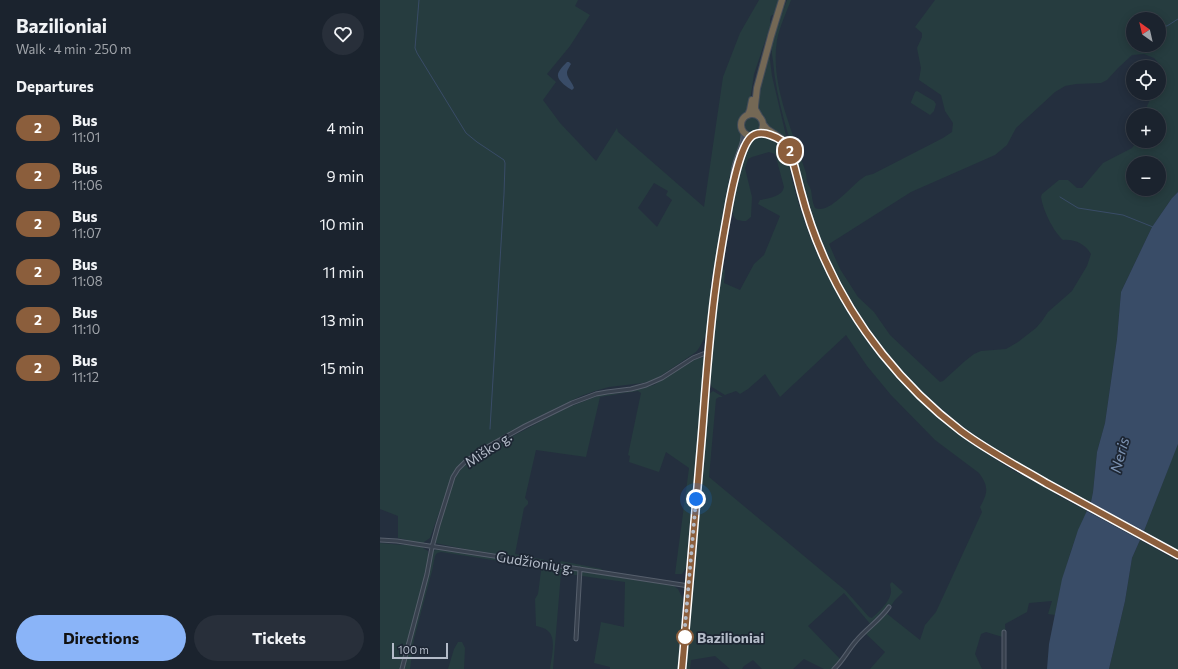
<!DOCTYPE html>
<html lang="en">
<head>
<meta charset="utf-8">
<style>
  :root { --surface:#1b232e; --page:#282f3a; --text:#f1f3f6; --muted:#a0a4aa; --line:#39404a; --accent:#8ab4f8 }
  body { margin:0; font-family:Commissioner,sans-serif; background:var(--page); color:var(--text); height:100vh; display:flex; flex-direction:column; font-size:15px; white-space:nowrap }
  * { box-sizing:border-box; margin:0 }
  p { font-size:13px; color:var(--muted) }
  .icon { flex:none; width:22px; height:22px; fill:none; stroke:currentColor; stroke-width:2; stroke-linecap:round; stroke-linejoin:round }
  .map { position:relative; flex:1; overflow:hidden }
  .sheet { display:flex; flex-direction:column; background:var(--surface); width:380px }
  .sheet>* { flex:none }
  .badge { padding:0 8px; border-radius:13px; font-size:14px; line-height:26px }
  .needle { width:26px; rotate:326deg }
  .tools { position:absolute; left:746px; top:12px; display:grid; gap:8px }
  .tools a { display:grid; place-items:center; width:40px; height:40px; border-radius:50%; background:var(--surface); box-shadow:0 2px 10px #0003,0 0 0 1px var(--line); font-size:20px }
  .scale { position:absolute; left:12px; bottom:10px; width:56px; box-sizing:border-box; padding-left:4px; border:2px solid #b4bcc9; border-top:0; font-size:11px; line-height:14px; white-space:nowrap; color:#b4bcc9; -webkit-text-stroke:3px #1d2633; paint-order:stroke }
  .you { position:absolute; width:20px; height:20px; margin:-10px; border:3px solid #fff; border-radius:50%; background:#1a73e8; box-shadow:0 0 0 6px #1a73e833 }
  .map>.badge { position:absolute; translate:-50% -50%; box-shadow:0 0 0 2px #fff }
  h2 { padding:0 16px; font-size:15px; line-height:36px }
  .round { display:grid; place-items:center; flex:none; width:42px; height:42px; border-radius:21px; background:var(--page) }
  .summary { display:flex; align-items:center; justify-content:space-between; height:68px; padding:0 16px }
  h1 { font-size:19px; font-weight:700; line-height:30px }
  .primary-button { display:flex; gap:8px; margin-top:auto; padding:8px 16px }
  .primary-button a { flex:1; height:46px; border-radius:24px; background:var(--accent); color:#111; font-size:16px; font-weight:700; line-height:46px; text-align:center }
  .primary-button a+a { background:var(--page); color:var(--text) }
  ul { padding:0; list-style:none }
  li { display:flex; align-items:center; gap:12px; height:48px; padding:0 16px }
  li div { flex:1 }
  li b { display:block; font-size:15px }
  li em { font-style:normal }
  li .badge { min-width:44px; font-weight:700; text-align:center }
  main { display:flex; flex:1; min-height:0 }
  .map>svg:first-child { display:block }
  .green { fill:#263c3f; fill-rule:evenodd }
  .water { fill:#394c67 }
  .pier { fill:#242f3e }
  .lines { fill:none; stroke-linecap:round; stroke-linejoin:round }
  .stream { stroke:#394c67; stroke-width:1 }
  .street-casing { stroke:#565f6c; stroke-width:5 }
  .secondary-casing { stroke:#565f6c; stroke-width:6 }
  .highway-casing { stroke:#434c59; stroke-width:8 }
  .street { stroke:#38414e; stroke-width:3 }
  .secondary { stroke:#465061; stroke-width:4.5 }
  .highway { stroke:#746855; stroke-width:6 }
  .line-casing { stroke:#fff; stroke-width:9 }
  .line { stroke:#8b5e3c; stroke-width:6 }
  .walk { stroke:#b4bcc9; stroke-width:4; stroke-dasharray:0 7.2 }
  .stop-dot { fill:#fff; stroke:#8b5e3c; stroke-width:2 }
  .labels { text-anchor:middle; dominant-baseline:central; stroke-width:3.5; stroke-linejoin:round; paint-order:stroke }
  .street-label { font-size:14px; fill:#b4bcc9; stroke:#1d2633 }
  .stop-label { font-size:14px; font-weight:bold; fill:#b4bcc9; stroke:#1d2633; text-anchor:start }
  .water-label { font-size:15px; font-style:italic; fill:#7c92b1; stroke:#1d2633 }
</style>
</head>
<body>
<main>
<section class="sheet">
<div class="summary"><div><h1>Bazilioniai</h1><p>Walk · 4 min · 250 m</p></div><a class="round"><svg class="icon" aria-label="heart" viewBox="0 0 24 24"><path d="M12 20l-8-8c-3-5 5-10 8-4 3-6 11-1 8 4z"/></svg></a></div>
<h2>Departures</h2>
<ul>
<li><span class="badge" style="background:#8b5e3c;color:#fff">2</span><div><b>Bus</b><p>11:01</p></div><em>4 min</em></li>
<li><span class="badge" style="background:#8b5e3c;color:#fff">2</span><div><b>Bus</b><p>11:06</p></div><em>9 min</em></li>
<li><span class="badge" style="background:#8b5e3c;color:#fff">2</span><div><b>Bus</b><p>11:07</p></div><em>10 min</em></li>
<li><span class="badge" style="background:#8b5e3c;color:#fff">2</span><div><b>Bus</b><p>11:08</p></div><em>11 min</em></li>
<li><span class="badge" style="background:#8b5e3c;color:#fff">2</span><div><b>Bus</b><p>11:10</p></div><em>13 min</em></li>
<li><span class="badge" style="background:#8b5e3c;color:#fff">2</span><div><b>Bus</b><p>11:12</p></div><em>15 min</em></li>
</ul>
<div class="primary-button"><a>Directions</a><a>Tickets</a></div>
</section>
<div class="map">
<svg width="798" height="669" viewBox="0 0 798 669">
  <rect width="100%" height="100%" fill="#242f3e"/>
  <path class="green" d="M0 0H198L195 6 210 15 190 46 167 74 176 82 163 100 180 123 216 161 237 128 238 132 324 207 343 77 360 33 379 0H399L394 14 391 16 390 20 391 24 374 74 369 108C367 113 362 115 360 120 357 127 363 133 362 141 360 149 354 158 352 166 343 206 338 247 330 287L331 289 326 335 319 348 316 352 276 379 263 383 229 387 215 391 201 396 160 416 96 451 81 463 73 474 50 538 44 542 43 548 48 551V560L25 653H28L36 616 50 570 53 551 58 549 294 586 298 589 303 599 298 669H230V667L214 663 221 622 244 627 245 582 181 573 173 669H170C171 659 177 638 168 631 165 628 160 627 156 626L155 599 158 594 161 571 157 567 61 552 57 553 55 556 52 571 34 639 30 669H0V543L24 545 27 540 18 538V516L0 509ZM274 183 288 191 286 195 292 200 277 227 258 208Z
    M407 0H411C406 13 400 26 397 40 390 84 412 129 425 170 427 174 426 178 427 182 428 185 430 187 431 190 432 196 432 202 435 208 450 215 472 184 484 177 486 175 490 175 493 174L563 138 572 132 573 123 565 111 561 95 539 80 541 68 537 48 542 37V33L535 27 555 0H798V192L792 198 772 227 741 292 737 339 725 423 717 452 713 492 711 502C683 487 654 474 627 457 545 406 479 336 443 246 433 222 428 197 420 173 409 137 396 99 393 61 392 55 391 48 392 42 395 29 402 13 407 0ZM753 19H779V45H753ZM764 54 774 58 782 67 779 76V93H773L763 115H779V141H757L752 148 723 163 702 188H697L688 180H679L662 194 661 197C663 210 673 231 683 240 695 239 705 244 711 254L707 266 692 291 668 312 662 321 656 328 638 342 626 349 601 351 594 354 585 361 563 381 560 382 510 335 494 312 478 297 460 269 449 244 531 192 615 155 627 145 636 128 675 92 685 86 696 84 721 83 727 80 738 68 752 55ZM753 163H779V189H753Z
    M389 52 392 76 407 140 386 124C385 117 379 115 377 108 374 96 385 64 389 52Z
    M537 91 554 101 556 104 554 111 550 115 531 103V102L535 92Z
    M364 124a8 8 0 1 1 16 0a8 8 0 1 1-16 0Z
    M380 136C386 136 399 140 402 145 409 153 409 169 412 180 420 210 430 240 444 268 470 324 508 374 555 415 579 436 607 454 634 471L674 492 677 495 707 511C691 544 682 579 675 615L668 614 672 601 649 603 647 612 625 624 626 638 606 632 601 634 595 654 602 669H490L505 652 485 633 492 626 464 593 428 626 461 660 452 669H444L424 659 413 669H382L373 660 364 666 362 669H350L335 656 311 660 310 669H305L329 394 333 391 343 397H339L336 399 329 477 466 591 489 617 492 618C499 612 512 600 511 590 511 588 510 586 510 584L512 582 523 592 515 600 506 613 540 640 545 625 556 612 602 512 600 507C608 492 609 487 599 473L555 440 511 395 487 366 466 335 400 397 385 374 368 389 360 394 356 391 345 395 332 387 330 383 333 340 341 269 345 270 344 283 360 290 374 264 384 255 400 216 378 204 380 200C389 198 402 197 404 187L396 157 395 154 389 152 372 157 368 159 365 168 372 197 371 217 366 221C362 221 357 221 355 218 352 214 352 209 352 205 353 191 360 156 367 144 370 139 375 138 380 136Z
    M322 357 324 359V364L306 568 302 574H295L309 468 286 452 279 472 249 462 250 456 248 455 261 393 258 391 220 397 206 457 156 450 145 498 148 501V504L144 508 135 554 180 563 181 561 222 569 221 571 85 549 55 543 73 483 78 473 84 466 91 460 122 442 171 416 189 407 220 395 243 393 274 385 316 359Z
    M798 443V551L764 531Z
    M760 540 798 561V669H729L745 601 752 558Z
    M78 642H82L85 648 84 669H68L74 649Z"/>
  <path class="water" d="M187 62H189L191 64C190 66 187 70 187 73 187 78 193 83 194 88L192 90C188 88 178 81 178 76 177 72 184 65 187 62Z
    M798 192V444L764 531 752 558 745 601 729 669H667L669 644 682 579 698 530 711 502 713 492 717 452 725 423 737 339 741 292 772 227 792 198Z"/>
  <path class="pier" d="M709 502 766 532 762 541 705 510Z"/>
  <g class="lines">
    <path class="stream" d="M39 0 35 48 37 53 86 133 97 142 124 160 125 163 124 194 110 429
      M779 26H787L798 19
      M680 197 698 208 743 215 773 227"/>
    <g class="street-casing">
      <path id="street" d="M0 540 17 541 309 586
        M624 632V669
        M196 639 200 569
        M22 669 47 574 52 547 58 525 73 477 78 469 85 462 102 450 145 426 192 403 216 394 227 392 251 389 266 385 282 378 313 358 323 354 329 353
        M454 669C463 661 468 650 476 641 486 629 500 620 509 607"/>
    </g>
    <g class="secondary-casing">
      <path id="secondary" d="M356 176C359 163 362 145 373 135
        M302 669 329 353 336 284 352 187C353 179 353 172 355 165 358 153 366 141 363 130"/>
    </g>
    <g class="highway-casing">
      <path id="highway" d="M361 125a11 11 0 1 1 22 0a11 11 0 1 1-22 0Z
        M368 115 370 110 372 100
        M379 116 375 109V106L377 88 391 36 402 0
        M383 124 387 129 402 139 409 148C414 163 417 177 421 192 428 216 436 240 446 263 478 328 523 387 581 431 607 450 635 465 663 481 708 506 753 530 798 555"/>
    </g>
    <use href="#street" class="street"/>
    <use href="#secondary" class="secondary"/>
    <use href="#highway" class="highway"/>
  </g>
  <g class="lines">
    <g class="line-casing">
      <path id="line" d="M302 669C309 591 315 513 322 434 326 384 329 334 336 284 339 261 343 238 347 216 350 198 359 150 370 138 380 127 402 138 409 148 414 163 417 177 421 192 427 215 435 238 445 260 475 327 523 387 581 431 608 451 637 466 666 483 710 507 754 531 798 555"/>
    </g>
    <use href="#line" class="line"/>
    <path class="walk" d="M305 637 304 638 316 499"/>
  </g>
  <circle class="stop-dot" cx="305" cy="637" r="8"/>
  <g class="labels">
    <g class="street-label">
      <text transform="translate(108 449) rotate(-33)">Miško g.</text>
      <text transform="translate(155 562) rotate(9)">Gudžionių g.</text>
    </g>
    <g class="stop-label">
      <text x="317" y="637">Bazilioniai</text>
    </g>
    <g class="water-label">
      <text transform="translate(739 455) rotate(-75)">Neris</text>
    </g>
  </g>
</svg>
<div class="tools">
<a><svg class="needle" viewBox="-14 -14 28 28"><path d="M0-13l5 13h-10z" fill="#e53935"/><path d="M0 13l5-13h-10z" fill="#a0a4aa"/></svg></a>
<a><svg class="icon" aria-label="locate" viewBox="0 0 24 24"><circle cx="12" cy="12" r="6"/><path d="M12 2v4M12 18v4M2 12h4M18 12h4"/></svg></a>
<a>+</a>
<a>−</a>
</div>
<div class="scale">100 m</div>
<div class="you" style="left:316px;top:499px"></div>
<b class="badge" style="left:410px;top:151px;background:#8b5e3c;color:#fff">2</b>
</div>
</main>
</body>
</html>
